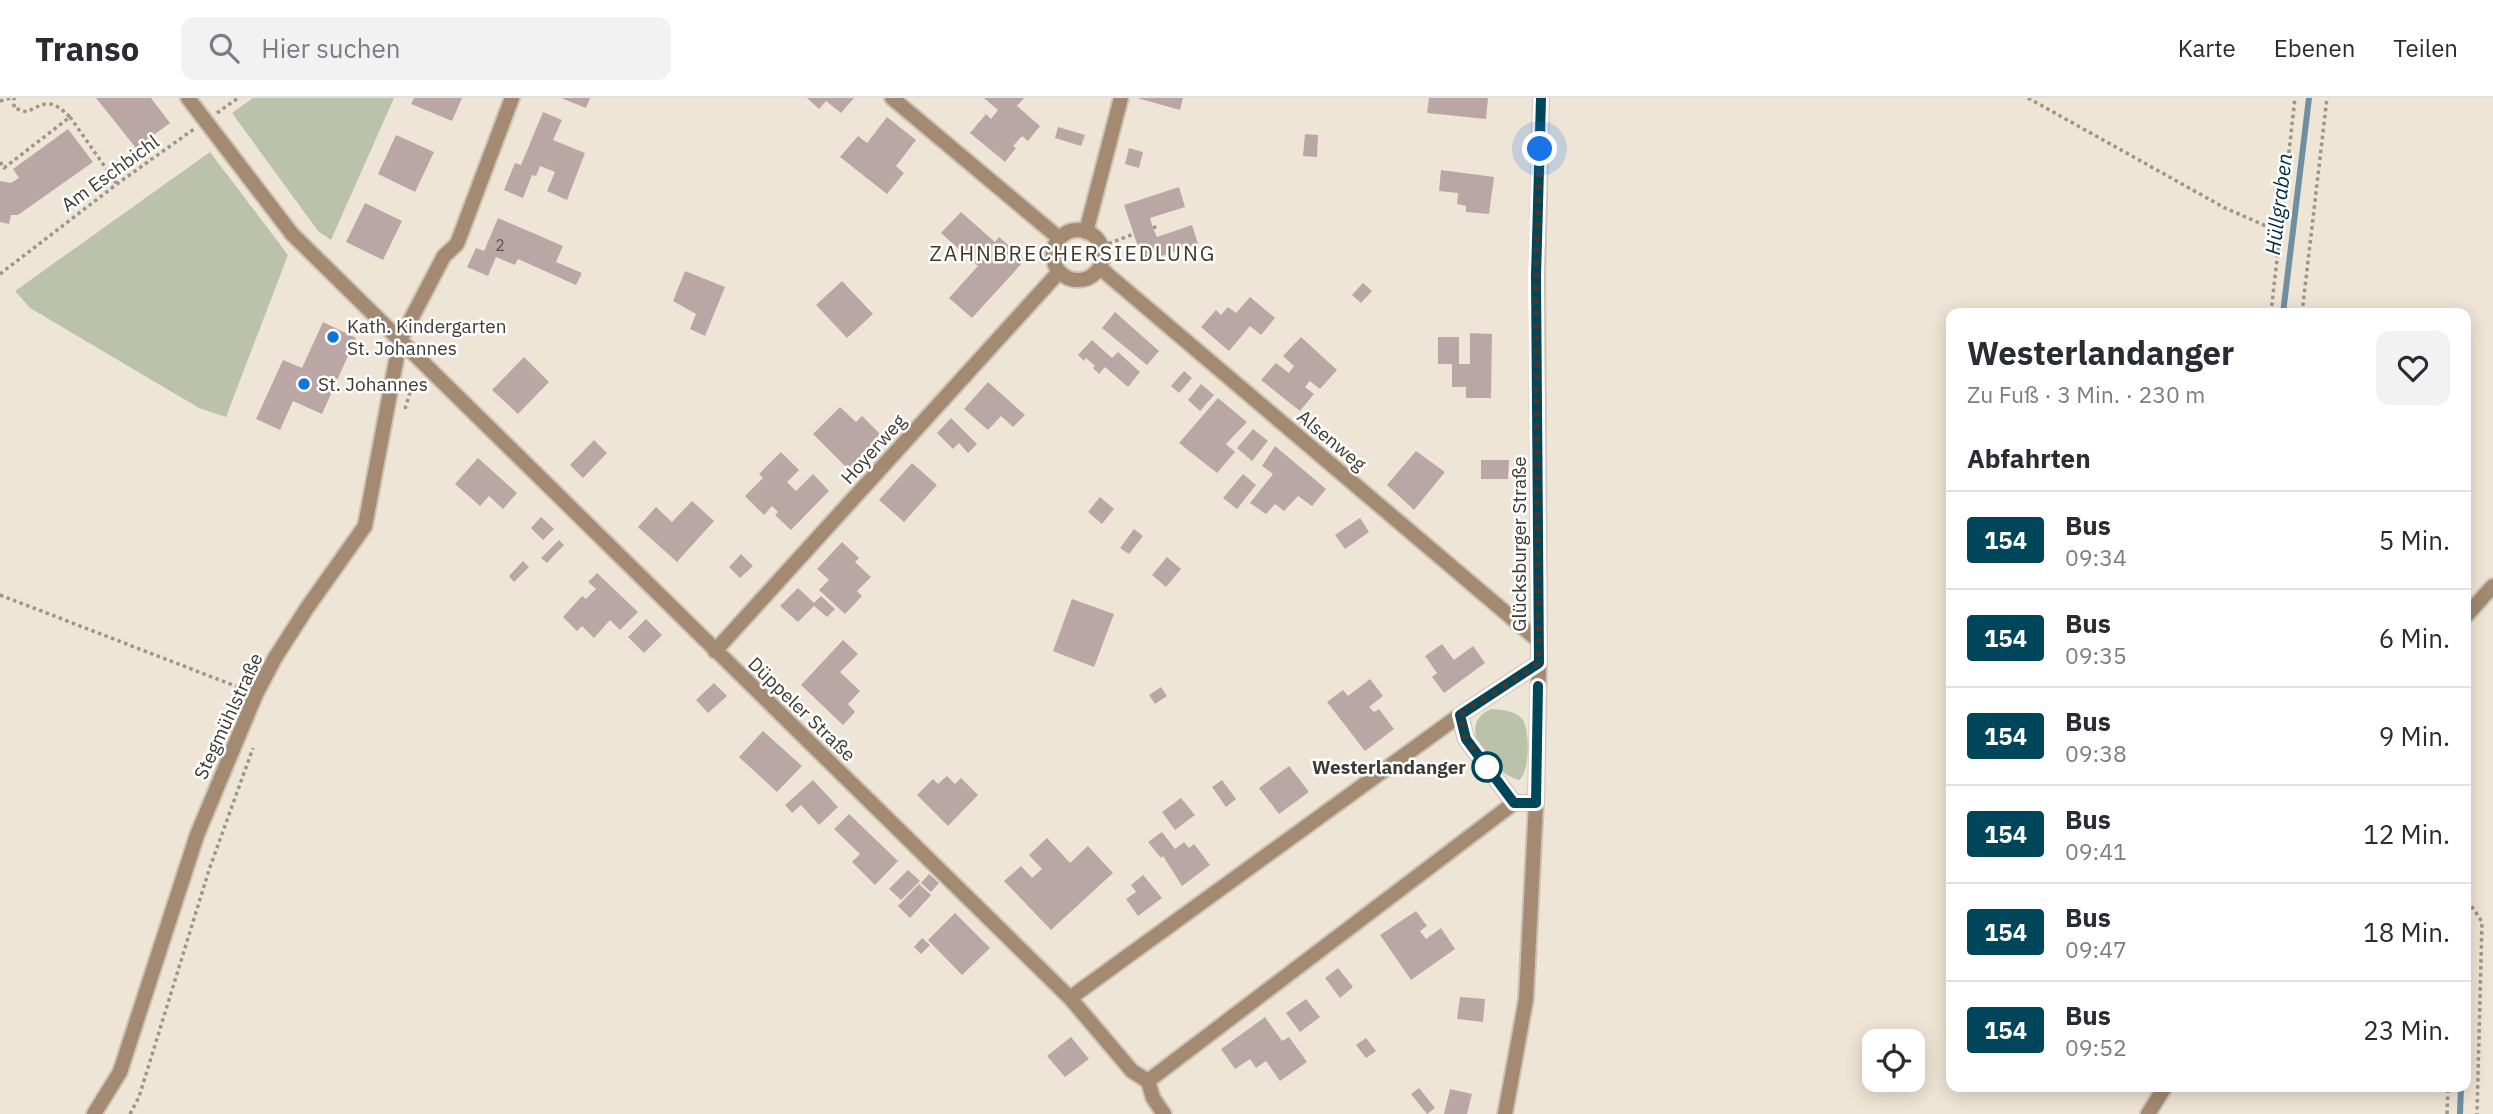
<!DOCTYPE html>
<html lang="de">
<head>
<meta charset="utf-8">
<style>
  :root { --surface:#fff; --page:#f2f2f3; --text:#2b2b33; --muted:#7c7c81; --line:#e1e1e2 }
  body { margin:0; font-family:"IBM Plex Sans",sans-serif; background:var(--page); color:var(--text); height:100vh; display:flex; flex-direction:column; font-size:26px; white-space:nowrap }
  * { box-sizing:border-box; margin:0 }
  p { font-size:23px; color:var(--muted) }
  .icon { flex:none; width:38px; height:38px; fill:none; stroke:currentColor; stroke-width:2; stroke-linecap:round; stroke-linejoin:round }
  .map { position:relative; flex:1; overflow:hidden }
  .panel { position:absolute; left:1946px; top:210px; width:525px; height:784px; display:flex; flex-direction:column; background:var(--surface); border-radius:14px; box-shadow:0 4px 18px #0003 }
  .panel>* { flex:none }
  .badge { padding:0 14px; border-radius:5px; font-size:24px; line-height:46px }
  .buttons { position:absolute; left:1862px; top:931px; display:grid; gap:14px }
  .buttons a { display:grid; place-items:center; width:63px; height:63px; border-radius:14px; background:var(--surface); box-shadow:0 4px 18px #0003; font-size:35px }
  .you { position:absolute; width:35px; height:35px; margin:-18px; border:5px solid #fff; border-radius:50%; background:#1a73e8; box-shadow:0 0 0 10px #1a73e833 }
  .map>.badge { position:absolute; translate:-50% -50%; box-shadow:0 0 0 4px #fff }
  h2 { padding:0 21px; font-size:26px; line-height:63px }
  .round { display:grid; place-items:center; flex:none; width:74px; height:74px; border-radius:14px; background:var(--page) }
  .head { display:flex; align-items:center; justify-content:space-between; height:119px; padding:0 21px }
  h1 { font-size:33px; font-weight:700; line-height:52px }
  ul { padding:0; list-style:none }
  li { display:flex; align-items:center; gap:21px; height:98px; padding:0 21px; border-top:2px solid var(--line) }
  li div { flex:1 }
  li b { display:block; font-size:26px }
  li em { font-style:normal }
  li .badge { min-width:77px; font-weight:700; text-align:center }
  header { display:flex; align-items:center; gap:42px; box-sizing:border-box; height:98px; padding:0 35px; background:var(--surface); border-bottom:2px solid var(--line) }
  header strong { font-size:33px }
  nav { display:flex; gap:38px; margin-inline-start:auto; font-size:24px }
  .search { width:490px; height:63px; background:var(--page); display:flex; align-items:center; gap:18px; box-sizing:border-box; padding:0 24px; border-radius:14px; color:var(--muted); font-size:26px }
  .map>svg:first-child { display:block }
  .grass { fill:#bac3aa }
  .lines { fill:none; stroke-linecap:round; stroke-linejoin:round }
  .stream { stroke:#7090a2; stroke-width:6 }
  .building { fill:#baa7a5 }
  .minor-casing { stroke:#cbc3b5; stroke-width:18 }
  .tertiary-casing { stroke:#cbc3b5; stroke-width:18 }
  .path { stroke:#9c958a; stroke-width:3.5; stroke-dasharray:3.5 3.5; stroke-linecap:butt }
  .minor { stroke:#a38a70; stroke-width:14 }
  .tertiary { stroke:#a38a70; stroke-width:14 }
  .line-casing { stroke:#fff; stroke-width:16 }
  .line { stroke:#00465a; stroke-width:10 }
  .walk { stroke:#3d3933; stroke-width:7; stroke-dasharray:0 12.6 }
  .poi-dot { fill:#0f74dc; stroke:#fff; stroke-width:2.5 }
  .stop-dot { fill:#fff; stroke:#00465a; stroke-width:3.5 }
  .labels { text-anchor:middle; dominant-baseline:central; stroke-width:5; stroke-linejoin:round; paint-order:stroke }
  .number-label { font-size:16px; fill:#5c5450 }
  .street-label { font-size:19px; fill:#3d3933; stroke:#fff }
  .poi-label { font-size:19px; fill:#3d3933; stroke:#fff; text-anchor:start }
  .stop-label { font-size:19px; font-weight:bold; fill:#3d3933; stroke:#fff; text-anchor:end }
  .water-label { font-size:21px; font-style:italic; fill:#002d42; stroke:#fff }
  .neighbourhood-label { font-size:21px; letter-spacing:2px; fill:#41392d; stroke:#fff }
</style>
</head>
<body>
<header>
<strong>Transo</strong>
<div class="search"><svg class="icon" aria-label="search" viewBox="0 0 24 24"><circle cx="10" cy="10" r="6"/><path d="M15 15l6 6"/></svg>Hier suchen</div>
<nav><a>Karte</a><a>Ebenen</a><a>Teilen</a></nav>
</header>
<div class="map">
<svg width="2493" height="1016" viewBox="0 0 2493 1016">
  <rect width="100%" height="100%" fill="#efe5d6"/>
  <path class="grass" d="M253 0H394L331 142 318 133 232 15Z
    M210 54 288 157 226 319 199 310 30 210 15 193Z
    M1491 611C1502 612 1516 612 1523 622 1530 634 1530 674 1519 682 1494 676 1452 628 1491 611Z"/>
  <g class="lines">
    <path class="stream" d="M2283 215 2309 0
      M2460 1016 2461 989"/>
  </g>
  <path class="building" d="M96 0H151L170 25 136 50Z
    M414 0H462L452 23 411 6Z
    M561 0H590L586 10Z
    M807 0H854L841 15 826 3 819 11Z
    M984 0H1024L1017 8 1040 28 1028 43 1022 38 1013 48 1016 50 1005 64 970 35 986 16 991 21 998 12Z
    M1137 0H1183L1180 12Z
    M1429 0H1488L1486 21 1427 15Z
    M543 14 562 22 553 42 585 55 567 102 547 93 555 74 540 68 536 78 532 77 523 100 504 92 515 65 521 67Z
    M887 19 916 42 896 68 904 75 887 96 840 59 858 38 867 45Z
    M1058 29 1085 37 1081 48 1055 40Z
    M68 31 93 64 18 117H11L9 126 0 124V83L11 85 19 80 13 71Z
    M1305 36 1318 37 1317 59 1303 58Z
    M396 37 434 54 415 94 378 76Z
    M1129 50 1143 54 1139 70 1125 66Z
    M1441 72 1494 79 1489 116 1466 114V108L1457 106 1458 95 1439 93Z
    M1179 89 1185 109 1150 120 1153 130 1157 139 1192 127 1198 146 1143 164 1124 107Z
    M365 105 402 123 383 162 346 144Z
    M961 114 995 144 999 139 1025 162 972 220 949 200 978 168 941 135Z
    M498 120 563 148 556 164 582 175 576 187 518 161 515 167 496 159 488 178 467 169 476 150 484 153Z
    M685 173 725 189 705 238 690 231 696 216 673 203Z
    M842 183 873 216 847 240 816 207Z
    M1363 185 1372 193 1361 205 1352 197Z
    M1250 199 1275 220 1261 237 1250 228 1229 253 1201 229 1216 212 1221 217 1228 209 1236 215Z
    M1115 214 1159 253 1147 267 1102 230Z
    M323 224 356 240 322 316 293 303 280 332 256 321 283 262 302 270Z
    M1470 235 1492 236 1491 300H1466V289H1452V266H1438V239H1459V266H1470Z
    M1301 239 1337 272 1320 291 1310 283 1305 289 1314 296 1300 313 1261 282 1276 265 1289 275 1294 268 1283 258Z
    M1092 242 1112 260 1118 254 1140 274 1128 289 1105 269 1099 276 1093 270 1095 268 1086 260 1084 263 1078 257Z
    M524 259 549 284 518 316 492 292Z
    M1184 273 1192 280 1179 295 1171 288Z
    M988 284 1025 317 1013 329 1001 318 988 332 964 311Z
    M1201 286 1214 297 1200 313 1188 302Z
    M1218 300 1247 324 1226 346 1235 354 1217 375 1179 345Z
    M840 309 856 324 862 318 881 337 848 371 813 336Z
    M951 320 977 346 968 355 959 345 953 351 937 335Z
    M1253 331 1268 343 1252 363 1237 350Z
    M594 342 607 355 583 380 570 367Z
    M1275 348 1326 391 1312 408 1298 398 1284 413 1275 406 1266 416 1250 405 1273 376 1262 368Z
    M1416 353 1445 374 1414 412 1387 387Z
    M781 354 799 372 787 384 796 393 813 376 829 393 791 432 775 417 778 414 772 408 764 417 745 398 763 380 759 376Z
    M478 360 517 395 503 411 489 398 480 408 455 386Z
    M1481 362H1509L1508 381H1481Z
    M912 365 937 387 904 424 879 402Z
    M1243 376 1256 387 1237 411 1223 400Z
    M1100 399 1114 411 1102 426 1088 414Z
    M692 403 714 423 677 464 638 429 656 409 672 424Z
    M541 419 554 431 543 442 531 430Z
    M1360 420 1369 434 1345 451 1335 437Z
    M1134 431 1143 438 1129 456 1120 450Z
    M559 442 564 447 547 465 541 460Z
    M842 444 859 460 855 464 871 479 857 493 862 498 845 516 819 492 829 482 817 471Z
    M741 456 753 468 740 480 729 469Z
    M1167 459 1181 471 1166 489 1152 477Z
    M523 463 529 469 514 484 509 478Z
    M597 475 638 514 620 532 610 522 594 540 582 528 577 533 563 519 582 498 586 501 596 491 588 484Z
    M798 490 814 505 821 498 835 511 827 519 814 508 798 524 780 508Z
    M1072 501 1114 516 1094 569 1053 553Z
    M646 521 662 537 644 555 628 539Z
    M843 542 858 556 840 574 860 593 848 606 855 614 843 627 801 587Z
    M1442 546 1454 562 1473 548 1485 565 1444 595 1432 579 1437 575 1425 558Z
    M1370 581 1383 598 1369 609 1374 614 1379 611 1394 631 1365 653 1327 604 1343 592 1348 598Z
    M714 585 727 598 708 615 696 602Z
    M1161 589 1167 598 1155 606 1149 597Z
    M763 633 802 668 777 694 739 659Z
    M1289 668 1309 694 1279 716 1259 690Z
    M947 678 955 686 961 680 978 697 948 728 917 697 933 681 938 686Z
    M813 682 838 709 819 727 801 707 792 715 785 707Z
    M1222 682 1236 701 1226 709 1212 689Z
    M1181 700 1195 717 1175 732 1162 714Z
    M849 716 898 763 875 787 852 764 860 756 834 731Z
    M1162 734 1175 751 1184 744 1189 750 1194 746 1210 767 1182 788 1163 758 1161 760 1148 744Z
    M1047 740 1070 765 1088 748 1113 775 1051 832 1004 783 1021 768 1032 780 1042 771 1029 757Z
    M908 772 920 783 901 802 889 791Z
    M929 776 939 785 931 794 921 785Z
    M1143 777 1162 800 1138 818 1126 801 1136 794 1131 787Z
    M919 786 931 797 910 820 898 808Z
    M1416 813 1427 828 1420 833 1426 841 1441 830 1455 851 1411 882 1380 837Z
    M955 815 990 850 962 877 928 842Z
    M922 840 930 847 921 856 914 849Z
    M1338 870 1353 889 1340 900 1325 880Z
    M1460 899 1485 901 1483 924 1457 921Z
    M1306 901 1320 919 1300 934 1286 915Z
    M1265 919 1282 943 1289 939 1307 964 1280 983 1266 963 1256 970 1250 961 1235 971 1221 951Z
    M1071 939 1089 961 1065 979 1047 958Z
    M1366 940 1376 953 1366 960 1356 947Z
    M1419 990 1435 1010 1427 1016 1411 996Z
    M1450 991 1472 996 1467 1016H1444Z"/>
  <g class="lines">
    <g class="minor-casing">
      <path id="minor" d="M188 0 292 136 1070 900 1132 973 1148 983 1153 1000 1164 1016
        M892 0 1059 140
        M1053 157a25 25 0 1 1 50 0a25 25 0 1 1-50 0Z
        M1086 134 1121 0
        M1100 170 1539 543
        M2466 518 2493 488
        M715 553 1059 174
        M1460 617 1466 641 1514 705
        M1070 900 1460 617 1539 565
        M1148 983 1514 705H1536
        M94 1016 120 974 197 737 256 596 275 560 307 510 365 428 400 242 444 158 457 146 512 0
        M2148 1016 2165 989"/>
    </g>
    <g class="tertiary-casing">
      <path id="tertiary" d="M1505 1016 1526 901 1536 705 1539 565 1537 178 1541 0"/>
    </g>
    <path class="path" d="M2028 0 2225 110 2280 134
      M0 3 11 0
      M217 15 238 0
      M70 19 117 86
      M0 64 4 70 70 19C53 3 48 2 27 14L14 10V0
      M1153 130 1158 128
      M1102 148 1134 136
      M0 176 117 86 194 31
      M2271 215 2295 0
      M2302 215 2327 0
      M405 311 415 278
      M0 497 243 591
      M2466 804 2473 810 2482 824 2477 1016
      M130 1016 139 999 209 772 253 650
      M2447 1016 2448 989"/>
    <use href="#minor" class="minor"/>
    <use href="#tertiary" class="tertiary"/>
  </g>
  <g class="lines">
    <g class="line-casing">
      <path id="line" d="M1538 588 1536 705H1514L1466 641 1460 617 1539 565 1536 178 1541 0"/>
    </g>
    <use href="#line" class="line"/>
    <path class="walk" d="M1487 669 1466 641 1460 617 1539 565 1536 178 1540 51"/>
  </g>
  <g class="poi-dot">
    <circle cx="333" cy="239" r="7"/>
    <circle cx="304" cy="286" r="7"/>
  </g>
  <circle class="stop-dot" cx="1487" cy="669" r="14"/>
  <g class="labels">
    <g class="number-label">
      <text x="500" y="147">2</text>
    </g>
    <g class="street-label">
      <text transform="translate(110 75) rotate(-36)">Am Eschbichl</text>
      <text transform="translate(1332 342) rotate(40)">Alsenweg</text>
      <text transform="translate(873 351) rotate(-48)">Hoyerweg</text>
      <text transform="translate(1519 446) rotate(-90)">Glücksburger Straße</text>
      <text transform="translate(802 611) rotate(44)">Düppeler Straße</text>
      <text transform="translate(228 618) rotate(-65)">Stegmühlstraße</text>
    </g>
    <g class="poi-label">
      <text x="347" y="228">Kath. Kindergarten<tspan x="347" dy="22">St. Johannes</tspan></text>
      <text x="318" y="286">St. Johannes</text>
    </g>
    <g class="stop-label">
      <text x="1466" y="669">Westerlandanger</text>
    </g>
    <g class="water-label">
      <text transform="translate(2278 106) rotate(-83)">Hüllgraben</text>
    </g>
    <g class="neighbourhood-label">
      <text x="1073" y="155">ZAHNBRECHERSIEDLUNG</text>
    </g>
  </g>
</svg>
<div class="buttons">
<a><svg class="icon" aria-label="locate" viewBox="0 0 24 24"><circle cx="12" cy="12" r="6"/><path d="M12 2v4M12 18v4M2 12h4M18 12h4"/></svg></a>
</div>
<div class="you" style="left:1540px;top:51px"></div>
<section class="panel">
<div class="head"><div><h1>Westerlandanger</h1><p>Zu Fuß · 3 Min. · 230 m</p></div><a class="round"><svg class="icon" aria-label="heart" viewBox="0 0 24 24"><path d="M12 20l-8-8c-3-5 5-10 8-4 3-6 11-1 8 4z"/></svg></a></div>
<h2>Abfahrten</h2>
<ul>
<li><span class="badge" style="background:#00465a;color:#fff">154</span><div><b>Bus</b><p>09:34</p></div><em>5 Min.</em></li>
<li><span class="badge" style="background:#00465a;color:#fff">154</span><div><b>Bus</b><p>09:35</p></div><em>6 Min.</em></li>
<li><span class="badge" style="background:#00465a;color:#fff">154</span><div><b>Bus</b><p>09:38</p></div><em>9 Min.</em></li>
<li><span class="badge" style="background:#00465a;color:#fff">154</span><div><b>Bus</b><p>09:41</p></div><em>12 Min.</em></li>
<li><span class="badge" style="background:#00465a;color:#fff">154</span><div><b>Bus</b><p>09:47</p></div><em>18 Min.</em></li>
<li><span class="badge" style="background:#00465a;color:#fff">154</span><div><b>Bus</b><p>09:52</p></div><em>23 Min.</em></li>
</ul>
</section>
</div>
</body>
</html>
